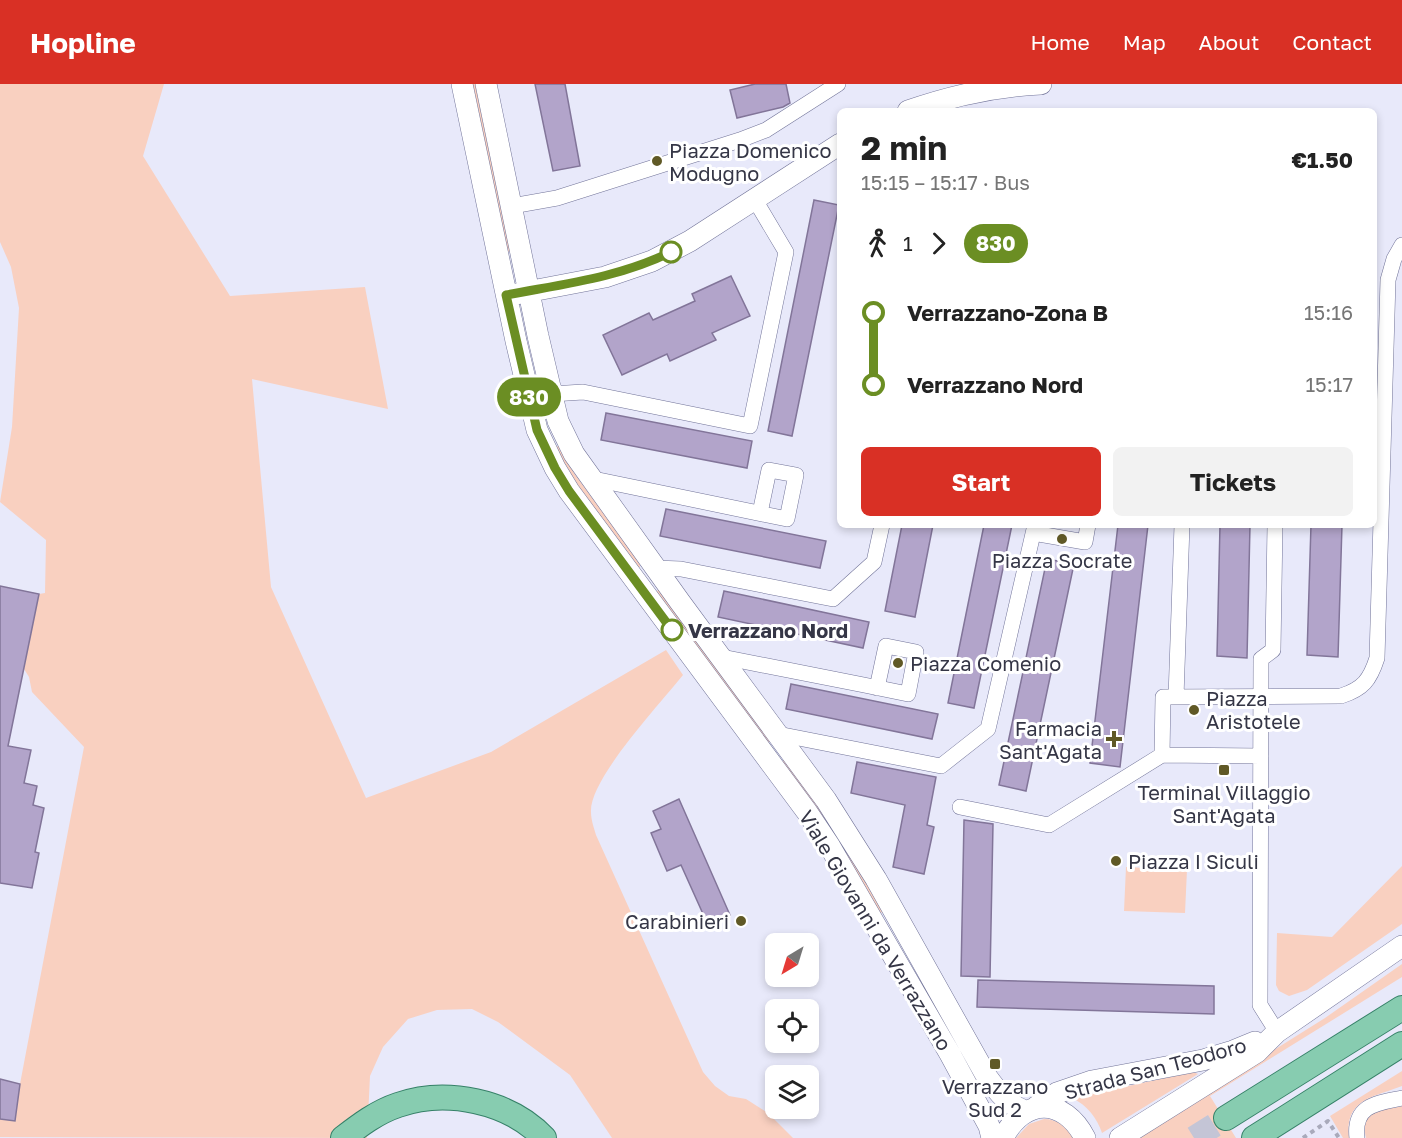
<!DOCTYPE html>
<html lang="en">
<head>
<meta charset="utf-8">
<style>
  :root { --surface:#fff; --page:#f2f2f2; --text:#222; --muted:#767676; --accent:#d93025 }
  body { margin:0; font-family:"Golos Text",sans-serif; background:var(--page); color:var(--text); height:100vh; display:flex; flex-direction:column; font-size:22px; white-space:nowrap }
  * { box-sizing:border-box; margin:0 }
  p { font-size:20px; color:var(--muted) }
  .icon { flex:none; width:33px; height:33px; fill:none; stroke:currentColor; stroke-width:2; stroke-linecap:round; stroke-linejoin:round }
  .map { position:relative; flex:1; overflow:hidden }
  .details { position:absolute; left:837px; top:24px; width:540px; height:420px; display:flex; flex-direction:column; background:var(--surface); border-radius:9px; box-shadow:0 3px 9px #0003 }
  .details>* { flex:none }
  .badge { padding:0 12px; border-radius:20px; font-size:21px; line-height:39px }
  .needle { width:39px; rotate:218deg }
  .fabs { position:absolute; left:765px; top:849px; display:grid; gap:12px }
  .fabs a { display:grid; place-items:center; width:54px; height:54px; border-radius:9px; background:var(--surface); box-shadow:0 3px 9px #0003; font-size:30px }
  .map>.badge { position:absolute; translate:-50% -50%; box-shadow:0 0 0 3px #fff }
  .legs { display:flex; align-items:center; gap:9px; height:66px; padding:0 24px; font-size:20px }
  .legs p { margin-inline-start:auto }
  .headline { display:flex; align-items:center; justify-content:space-between; height:102px; padding:0 24px }
  h1 { font-size:33px; font-weight:700; line-height:45px }
  .action { display:flex; gap:12px; margin-top:auto; padding:12px 24px }
  .action a { flex:1; height:69px; border-radius:9px; background:var(--accent); color:#fff; font-size:24px; font-weight:700; line-height:69px; text-align:center }
  .action a+a { background:var(--page); color:var(--text) }
  ul { padding:0 24px; list-style:none }
  li { display:flex; align-items:center; gap:21px; height:72px; font-size:22px }
  li i { display:grid; place-items:center; width:9px; height:100%; margin:0 8px; background:currentColor }
  li i::after { content:''; width:15px; height:15px; margin:-8px; border:4px solid; border-radius:50%; background:var(--surface) }
  li p { margin-inline-start:auto }
  li:first-child i { background:linear-gradient(#0000 50%,currentColor 0) }
  li:last-child i { background:linear-gradient(currentColor 50%,#0000 0) }
  header { display:flex; align-items:center; gap:36px; box-sizing:border-box; height:84px; padding:0 30px; background:var(--accent); color:#fff }
  header strong { font-size:28px }
  nav { display:flex; gap:33px; margin-inline-start:auto; font-size:21px }
  .map>svg:first-child { display:block }
  .green { fill:#f9d0c0 }
  .building { fill:#b2a4ca; stroke:#827599; stroke-width:1.5 }
  .lines { fill:none; stroke-linecap:round; stroke-linejoin:round }
  .primary-tunnel { stroke:#c4c5d6; stroke-width:24; stroke-dasharray:24 12; stroke-linecap:butt }
  .street-casing { stroke:#727499; stroke-width:16 }
  .secondary-casing { stroke:#727499; stroke-width:22 }
  .primary-casing { stroke:#368168; stroke-width:26 }
  .path { stroke:#a9aabb; stroke-width:4; stroke-dasharray:4.5 4.5; stroke-linecap:butt }
  .street { stroke:#fff; stroke-width:15 }
  .secondary { stroke:#fff; stroke-width:21 }
  .primary { stroke:#87ccb0; stroke-width:24 }
  .line-1-casing { stroke:#fff; stroke-width:14 }
  .line-1 { stroke:#6b8e23; stroke-width:9 }
  .poi-dot { fill:#605926; stroke:#fff; stroke-width:2 }
  .stop-1-dot { fill:#fff; stroke:#6b8e23; stroke-width:3 }
  .labels { text-anchor:middle; dominant-baseline:central; stroke-width:6; stroke-linejoin:round; paint-order:stroke }
  .poi-label { font-size:20px; fill:#353646; stroke:#fff; text-anchor:start }
  .stop-label { font-size:20px; font-weight:bold; fill:#353646; stroke:#fff; text-anchor:start }
  .street-label { font-size:20px; fill:#353646; stroke:#fff }
</style>
</head>
<body>
<header>
<strong>Hopline</strong>
<nav><a>Home</a><a>Map</a><a>About</a><a>Contact</a></nav>
</header>
<div class="map">
<svg width="1402" height="1054" viewBox="0 0 1402 1054">
  <rect width="100%" height="100%" fill="#e8e9fa"/>
  <path class="green" d="M0 0H164L143 72 230 212 365 203 388 325 252 295 271 503 366 714 491 668 666 566 683 591C661 619 589 695 591 728 591 736 594 744 596 751L703 988 715 1002 729 1012 746 1015 768 1029 793 1054H612L570 991 498 938 472 925 437 926 408 935 383 963 370 992 367 1054 0 1053V1035L15 1037 20 1000 84 663 32 608 29 593 24 585 39 510 45 509 46 456 0 418 12 343 19 224 11 183 0 158Z
    M472 0H478L511 167 507 168Z
    M558 362H561L574 389 640 479V483L638 484 569 391 556 363Z
    M660 506 771 657 770 658H767L656 507Z
    M784 675 822 723 884 829 879 828 782 678Z
    M1402 782V840L1307 906 1289 912 1279 907 1276 901 1277 849 1332 853Z
    M1126 783 1187 786 1185 829 1124 827Z
    M1402 880V893L1210 1012 1236 1054H1134L1325 934Z
    M1402 987V1002C1374 1013 1344 1015 1349 1054H1343L1330 1032Z
    M1193 988 1198 990 1102 1049C1097 1034 1087 1021 1072 1014Z
    M1402 1022V1054H1366C1359 1025 1383 1027 1402 1022Z
    M1044 1035C1057 1035 1067 1043 1073 1054H1016L1029 1040Z"/>
  <path class="building" d="M535 0H565L580 82 553 87Z
    M755 0H786L790 19 783 23 737 34 730 6Z
    M814 116 839 121 792 352 768 347Z
    M731 192 750 232 712 249 716 256 670 277 667 270 622 291 603 251 649 229 653 236 695 217 692 210Z
    M606 329 752 357 747 384 601 356Z
    M666 425 826 457 820 484 660 452Z
    M902 441H933L915 533 885 527Z
    M984 441H1012L974 624 948 619Z
    M1118 441H1148L1120 683 1090 679Z
    M1220 441H1250L1247 574 1217 572Z
    M1311 441H1342L1338 573 1307 571Z
    M1047 475 1074 480 1026 707 999 701Z
    M0 502 39 510 8 662 31 666 24 699 37 702 33 721 44 724 35 768 39 769 32 804 0 799Z
    M724 507 869 538 863 564 718 533Z
    M791 600 938 630 932 655 786 625Z
    M857 678 936 693 927 741 934 743 924 790 893 783 905 721 851 709Z
    M679 715 730 831 708 841 681 781 667 787 651 749 661 745 653 727Z
    M964 736 993 740 990 893 961 892Z
    M978 896 1214 902V930L977 923Z
    M0 995 20 1000 15 1037 0 1035Z"/>
  <g class="lines">
    <path class="primary-tunnel" d="M1194 1054 1226 1034"/>
    <g class="street-casing">
      <path id="street" d="M512 122 557 114 740 56 766 46 838 0
        M552 310 583 308 750 342 786 168 755 116
        M589 394 787 435 796 391 769 386 760 429
        M1275 441 1273 566 1261 575 1260 921 1277 948
        M1033 449 1085 458 1088 441
        M655 484 681 485 833 515 874 478 882 441
        M722 573 864 601 908 610 916 568 886 562 877 604
        M1176 613 1182 441
        M778 650 941 682 988 645 1035 441
        M1261 672 1162 671 1163 613 1341 612C1363 605 1370 596 1377 574L1388 196 1394 175 1402 161
        M960 723 1049 741 1162 671
        M1357 1054C1353 1021 1377 1019 1402 1014"/>
    </g>
    <g class="secondary-casing">
      <path id="secondary" d="M462 0 516 257 537 346 555 384 569 407 807 728 829 761 950 970 989 1042 992 1054
        M486 0 538 252 558 337 574 370 680 518 826 716 876 795 987 993C998 1008 1007 1020 1025 1027
        M908 27C951 12 996 2 1041 0
        M516 210 605 193 652 177 690 157 840 60
        M1036 1023 1057 1009 1092 997 1203 976 1233 967 1255 958
        M1003 1054C1024 1013 1064 1013 1085 1054
        M1120 1054 1257 968 1277 948 1402 862"/>
    </g>
    <g class="primary-casing">
      <path id="primary" d="M1226 1034 1402 924
        M343 1054C360 1041 377 1028 398 1021 446 1004 509 1017 544 1054
        M1254 1054 1402 960"/>
    </g>
    <path class="path" d="M1303 1054 1328 1037 1339 1054"/>
    <use href="#street" class="street"/>
    <use href="#secondary" class="secondary"/>
    <use href="#primary" class="primary"/>
  </g>
  <g class="lines">
    <g class="line-1-casing">
      <path id="line-1" d="M671 168C618 194 563 200 506 211L537 346 555 384 569 407 672 546"/>
    </g>
    <use href="#line-1" class="line-1"/>
  </g>
  <g class="poi-dot">
    <circle cx="657" cy="77" r="6"/>
    <circle cx="1062" cy="455" r="6"/>
    <circle cx="898" cy="579" r="6"/>
    <circle cx="1194" cy="626" r="6"/>
    <path d="M1111 646h6v6h6v6h-6v6h-6v-6h-6v-6h6z"/>
    <rect x="1218" y="680" width="12" height="12" rx="3"/>
    <circle cx="1116" cy="777" r="6"/>
    <circle cx="741" cy="837" r="6"/>
    <rect x="989" y="974" width="12" height="12" rx="3"/>
  </g>
  <g class="stop-1-dot">
    <circle cx="671" cy="168" r="10"/>
    <circle cx="672" cy="546" r="10"/>
  </g>
  <g class="labels">
    <g class="poi-label">
      <text x="669" y="66">Piazza Domenico<tspan x="669" dy="23">Modugno</tspan></text>
      <text x="1062" y="476" text-anchor="middle">Piazza Socrate</text>
      <text x="910" y="579">Piazza Comenio</text>
      <text x="1206" y="614">Piazza<tspan x="1206" dy="23">Aristotele</tspan></text>
      <text x="1102" y="644" text-anchor="end">Farmacia<tspan x="1102" dy="23">Sant'Agata</tspan></text>
      <text x="1224" y="708" text-anchor="middle">Terminal Villaggio<tspan x="1224" dy="23">Sant'Agata</tspan></text>
      <text x="1128" y="777">Piazza I Siculi</text>
      <text x="729" y="837" text-anchor="end">Carabinieri</text>
      <text x="995" y="1002" text-anchor="middle">Verrazzano<tspan x="995" dy="23">Sud 2</tspan></text>
    </g>
    <g class="stop-label">
      <text x="688" y="546">Verrazzano Nord</text>
    </g>
    <g class="street-label">
      <text transform="translate(876 846) rotate(59)">Viale Giovanni da Verrazzano</text>
      <text transform="translate(1155 984) rotate(-15)">Strada San Teodoro</text>
    </g>
  </g>
</svg>
<div class="fabs">
<a><svg class="needle" viewBox="-14 -14 28 28"><path d="M0-13l5 13h-10z" fill="#e53935"/><path d="M0 13l5-13h-10z" fill="#767676"/></svg></a>
<a><svg class="icon" aria-label="locate" viewBox="0 0 24 24"><circle cx="12" cy="12" r="6"/><path d="M12 2v4M12 18v4M2 12h4M18 12h4"/></svg></a>
<a><svg class="icon" aria-label="layers" viewBox="0 0 24 24"><path d="M12 4l9 5-9 5-9-5zM3 14l9 5 9-5"/></svg></a>
</div>
<b class="badge" style="left:529px;top:313px;background:#6b8e23;color:#fff">830</b>
<section class="details">
<div class="headline"><div><h1>2 min</h1><p>15:15 – 15:17 · Bus</p></div><b>€1.50</b></div>
<div class="legs"><svg class="icon" aria-label="walk" viewBox="0 0 24 24"><circle cx="13" cy="4" r="2"/><path d="M13 8l-2 6 4 7M11 14l-3 7M7 12l3-4h3l4 4"/></svg>1<svg class="icon" aria-label="forward" viewBox="0 0 24 24"><path d="M9 5l7 7-7 7"/></svg><b class="badge" style="background:#6b8e23;color:#fff">830</b></div>
<ul>
<li><i style="color:#6b8e23"></i><b>Verrazzano-Zona B</b><p>15:16</p></li>
<li><i style="color:#6b8e23"></i><b>Verrazzano Nord</b><p>15:17</p></li>
</ul>
<div class="action"><a>Start</a><a>Tickets</a></div>
</section>
</div>
</body>
</html>
